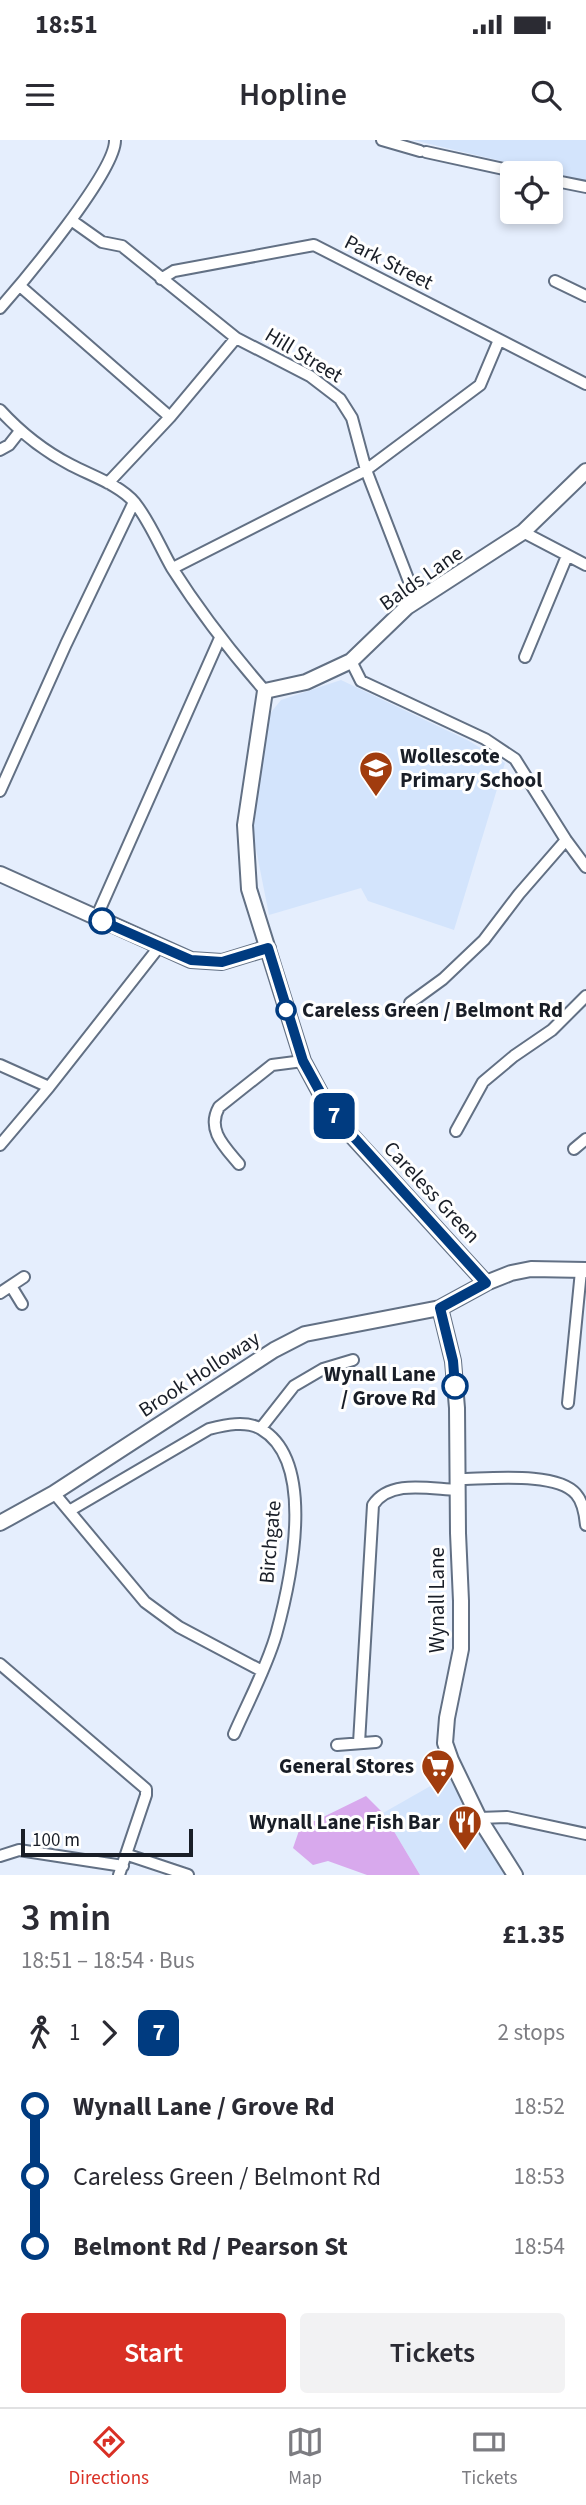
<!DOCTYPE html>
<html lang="en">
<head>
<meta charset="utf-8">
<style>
  :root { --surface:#fff; --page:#f2f2f3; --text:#2b2b33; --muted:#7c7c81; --line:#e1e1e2; --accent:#d93025 }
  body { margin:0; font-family:"Source Sans 3",sans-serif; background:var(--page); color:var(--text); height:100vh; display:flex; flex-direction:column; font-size:26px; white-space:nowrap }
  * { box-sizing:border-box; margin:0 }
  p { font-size:23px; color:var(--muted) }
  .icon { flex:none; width:38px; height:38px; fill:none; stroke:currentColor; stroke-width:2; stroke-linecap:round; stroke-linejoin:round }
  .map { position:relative; height:1735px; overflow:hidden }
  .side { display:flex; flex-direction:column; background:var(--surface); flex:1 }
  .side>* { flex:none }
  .badge { padding:0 14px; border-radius:10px; font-size:24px; line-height:46px }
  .tools { position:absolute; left:500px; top:21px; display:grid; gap:14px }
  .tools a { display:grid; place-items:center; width:63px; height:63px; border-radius:7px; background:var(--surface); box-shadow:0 4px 10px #0003; font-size:35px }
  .scale { position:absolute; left:21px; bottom:18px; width:172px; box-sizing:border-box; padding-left:7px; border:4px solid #191e27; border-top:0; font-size:19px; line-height:24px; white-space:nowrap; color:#191e27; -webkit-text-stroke:5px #fff; paint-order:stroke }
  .map>.badge { position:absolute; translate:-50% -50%; box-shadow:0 0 0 4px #fff }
  .legs { display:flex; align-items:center; gap:10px; height:77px; padding:0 21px; font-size:23px }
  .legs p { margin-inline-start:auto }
  .headline { display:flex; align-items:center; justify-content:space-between; height:119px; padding:0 21px }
  h1 { font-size:38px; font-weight:600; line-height:52px }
  .action { display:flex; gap:14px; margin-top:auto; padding:14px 21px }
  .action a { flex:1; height:80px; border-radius:7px; background:var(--accent); color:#fff; font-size:28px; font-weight:600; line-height:80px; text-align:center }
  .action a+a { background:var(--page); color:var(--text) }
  ul { padding:0 21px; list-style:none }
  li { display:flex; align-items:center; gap:24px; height:70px; font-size:26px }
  li i { display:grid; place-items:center; width:10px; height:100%; margin:0 9px; background:currentColor }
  li i::after { content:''; width:18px; height:18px; margin:-9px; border:5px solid; border-radius:50%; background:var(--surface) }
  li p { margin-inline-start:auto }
  li:first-child i { background:linear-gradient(#0000 50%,currentColor 0) }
  li:last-child i { background:linear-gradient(currentColor 50%,#0000 0) }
  .status { display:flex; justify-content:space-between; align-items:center; height:49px; padding:0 35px; background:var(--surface); direction:ltr }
  .status svg { height:19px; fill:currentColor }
  header { display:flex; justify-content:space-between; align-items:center; height:91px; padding:0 21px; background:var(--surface); font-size:32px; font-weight:600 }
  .menu { display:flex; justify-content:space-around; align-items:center; height:98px; border-top:2px solid var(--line); background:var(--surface); font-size:19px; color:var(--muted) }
  .menu a { display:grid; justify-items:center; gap:4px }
  .menu .active { color:var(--accent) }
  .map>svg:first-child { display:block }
  .built { fill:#d3e4fc }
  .forest { fill:#d8a9ed }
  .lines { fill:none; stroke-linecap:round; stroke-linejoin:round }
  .minor-casing { stroke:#627084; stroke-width:14 }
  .tertiary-casing { stroke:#627084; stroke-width:18 }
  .minor { stroke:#fff; stroke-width:10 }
  .tertiary { stroke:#fff; stroke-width:14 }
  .line-1-casing { stroke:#fff; stroke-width:16 }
  .line-1 { stroke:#003b80; stroke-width:10 }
  .stop-1-dot { fill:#fff; stroke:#003b80; stroke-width:3.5 }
  .labels { text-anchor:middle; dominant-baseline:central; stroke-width:6; stroke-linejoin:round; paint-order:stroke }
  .street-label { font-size:21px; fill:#191e27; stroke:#fff }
  .poi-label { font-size:21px; font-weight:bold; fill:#191e27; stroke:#fff; text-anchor:end }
  .stop-label { font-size:21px; font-weight:bold; fill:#191e27; stroke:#fff; text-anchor:start }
</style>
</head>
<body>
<div class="status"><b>18:51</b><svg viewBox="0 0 49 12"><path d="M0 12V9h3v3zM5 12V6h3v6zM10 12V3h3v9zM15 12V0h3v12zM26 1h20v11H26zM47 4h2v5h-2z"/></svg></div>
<header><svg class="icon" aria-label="menu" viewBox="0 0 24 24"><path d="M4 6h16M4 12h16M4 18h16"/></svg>Hopline<svg class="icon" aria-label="search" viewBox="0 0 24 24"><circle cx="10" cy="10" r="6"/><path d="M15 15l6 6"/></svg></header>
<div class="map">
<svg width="586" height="1735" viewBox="0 0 586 1735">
  <rect width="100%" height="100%" fill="#e5eefd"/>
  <path class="built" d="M413 0H586V43L551 33Z
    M341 540 469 601 505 623 454 790 368 761 361 748 269 775 253 694 268 576 281 560Z
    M448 1636 506 1735H420L383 1673Z"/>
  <path class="forest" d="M366 1656 383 1673 420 1735H367L328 1721 313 1725 293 1708 303 1679 315 1681Z"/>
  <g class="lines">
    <g class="minor-casing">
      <path id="minor" d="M382 0 420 11
        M426 12 522 33
        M551 40 586 47
        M71 80 102 102 122 106 236 198 310 236 340 259 352 278 366 330 417 462
        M161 139 174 131 314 105 586 244
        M555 141 586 156
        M20 146 170 277
        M0 168C24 141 116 31 115 0
        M0 270C21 293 44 311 71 325 92 336 120 345 135 363 150 382 160 407 172 428 200 472 231 512 265 551
        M0 310 9 305 20 291
        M108 343 170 277 236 198
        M523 392 586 425
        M173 428 366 330 480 245 499 200
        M525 517 567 416
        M351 521 361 541 485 599 515 619 566 700 586 727
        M0 651 66 504 134 362
        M96 778 220 498
        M410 863 443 839 484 800 519 754 566 700
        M0 925 49 947
        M456 991 483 942 514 916 552 890 586 856
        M0 1005 49 947 159 807
        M574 1009 586 999
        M239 1024C225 1007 206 990 219 967L272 925 303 921
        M11 1146 22 1164
        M0 1153 24 1137
        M568 1263 581 1131
        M261 1288 294 1246 323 1229 353 1220
        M458 1339C487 1339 557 1331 576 1354 583 1362 585 1374 586 1385
        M54 1353 145 1462 179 1487 262 1531
        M69 1371 209 1289C225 1285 246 1280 261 1289 318 1322 290 1444 276 1495 266 1529 248 1562 234 1594
        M0 1524 146 1649V1655L119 1735
        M359 1603 373 1365C390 1339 430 1349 457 1350
        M337 1605 376 1602
        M479 1678 507 1677 586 1694
        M128 1715 188 1735
        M0 1716 19 1710 123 1726"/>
    </g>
    <g class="tertiary-casing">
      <path id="tertiary" d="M0 734 191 820 222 822 268 808
        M486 1143 331 973 303 921 249 749 245 685 265 551 306 542 351 521 407 467 523 392 586 331
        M440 1168 453 1221 457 1268 458 1393 461 1461V1509L447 1578 445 1603 451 1620 479 1678 515 1735
        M0 1383 54 1353 274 1210 305 1194 440 1168 486 1143 511 1133 531 1129 586 1130"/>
    </g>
    <use href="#minor" class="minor"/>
    <use href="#tertiary" class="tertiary"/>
  </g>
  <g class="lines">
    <g class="line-1-casing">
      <path id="line-1" d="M102 781 191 820 222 822 268 808 303 921 331 972 486 1143 440 1168 453 1221 455 1246"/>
    </g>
    <use href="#line-1" class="line-1"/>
  </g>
  <defs>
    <g id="school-pin" transform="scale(1.75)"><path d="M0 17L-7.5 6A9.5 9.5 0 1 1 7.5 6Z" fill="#a13c0e" stroke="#fff"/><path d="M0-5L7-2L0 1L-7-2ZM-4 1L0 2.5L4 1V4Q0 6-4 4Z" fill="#fff"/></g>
    <g id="supermarket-pin" transform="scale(1.75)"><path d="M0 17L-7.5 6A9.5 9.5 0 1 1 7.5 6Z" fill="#a13c0e" stroke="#fff"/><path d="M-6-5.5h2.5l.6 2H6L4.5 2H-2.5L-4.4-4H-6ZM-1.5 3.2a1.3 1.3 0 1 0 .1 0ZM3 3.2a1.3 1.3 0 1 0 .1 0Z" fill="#fff"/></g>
    <g id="restaurant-pin" transform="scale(1.75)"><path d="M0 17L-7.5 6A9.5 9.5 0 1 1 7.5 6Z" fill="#a13c0e" stroke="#fff"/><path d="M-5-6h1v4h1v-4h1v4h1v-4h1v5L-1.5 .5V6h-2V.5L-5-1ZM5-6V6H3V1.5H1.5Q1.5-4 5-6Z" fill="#fff"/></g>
  </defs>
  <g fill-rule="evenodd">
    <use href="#school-pin" x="376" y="628"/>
    <use href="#supermarket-pin" x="438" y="1626"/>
    <use href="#restaurant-pin" x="465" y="1682"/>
  </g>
  <g class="stop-1-dot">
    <circle cx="102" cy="781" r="12"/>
    <circle cx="286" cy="870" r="9"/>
    <circle cx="455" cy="1246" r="12"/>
  </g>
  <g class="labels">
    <g class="street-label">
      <text transform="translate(389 122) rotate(27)">Park Street</text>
      <text transform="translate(304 215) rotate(31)">Hill Street</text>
      <text transform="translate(421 438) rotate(-35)">Balds Lane</text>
      <text transform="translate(432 1052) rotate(47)">Careless Green</text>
      <text transform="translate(199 1234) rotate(-33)">Brook Holloway</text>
      <text transform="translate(270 1402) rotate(-85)">Birchgate</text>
      <text transform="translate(437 1460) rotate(-90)">Wynall Lane</text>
    </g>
    <g class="poi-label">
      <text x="400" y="616" text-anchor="start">Wollescote<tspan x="400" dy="24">Primary School</tspan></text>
      <text x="414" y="1626">General Stores</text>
      <text x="440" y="1682">Wynall Lane Fish Bar</text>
    </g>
    <g class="stop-label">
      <text x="302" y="870">Careless Green / Belmont Rd</text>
      <text x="436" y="1234" text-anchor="end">Wynall Lane<tspan x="436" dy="24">/ Grove Rd</tspan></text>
    </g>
  </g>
</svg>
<div class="tools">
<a><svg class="icon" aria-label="locate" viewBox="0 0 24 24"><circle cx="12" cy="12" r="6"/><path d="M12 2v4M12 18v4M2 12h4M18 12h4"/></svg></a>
</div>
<div class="scale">100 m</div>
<b class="badge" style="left:334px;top:976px;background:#003b80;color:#fff">7</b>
</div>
<section class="side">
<div class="headline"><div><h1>3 min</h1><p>18:51 – 18:54 · Bus</p></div><b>£1.35</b></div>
<div class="legs"><svg class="icon" aria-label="walk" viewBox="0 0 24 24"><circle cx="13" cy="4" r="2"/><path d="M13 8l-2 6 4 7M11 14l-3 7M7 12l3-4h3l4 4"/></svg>1<svg class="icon" aria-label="forward" viewBox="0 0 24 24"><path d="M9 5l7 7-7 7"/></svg><b class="badge" style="background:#003b80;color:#fff">7</b><p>2 stops</p></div>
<ul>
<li><i style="color:#003b80"></i><b>Wynall Lane / Grove Rd</b><p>18:52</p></li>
<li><i style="color:#003b80"></i><span>Careless Green / Belmont Rd</span><p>18:53</p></li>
<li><i style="color:#003b80"></i><b>Belmont Rd / Pearson St</b><p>18:54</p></li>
</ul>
<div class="action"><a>Start</a><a>Tickets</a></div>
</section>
<nav class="menu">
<a class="active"><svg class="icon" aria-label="directions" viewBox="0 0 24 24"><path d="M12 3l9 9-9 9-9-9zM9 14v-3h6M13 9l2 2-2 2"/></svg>Directions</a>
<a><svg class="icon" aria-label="map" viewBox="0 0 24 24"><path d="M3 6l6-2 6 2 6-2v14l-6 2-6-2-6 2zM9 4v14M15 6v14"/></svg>Map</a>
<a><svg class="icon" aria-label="tickets" viewBox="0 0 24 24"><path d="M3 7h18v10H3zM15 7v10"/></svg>Tickets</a>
</nav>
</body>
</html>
